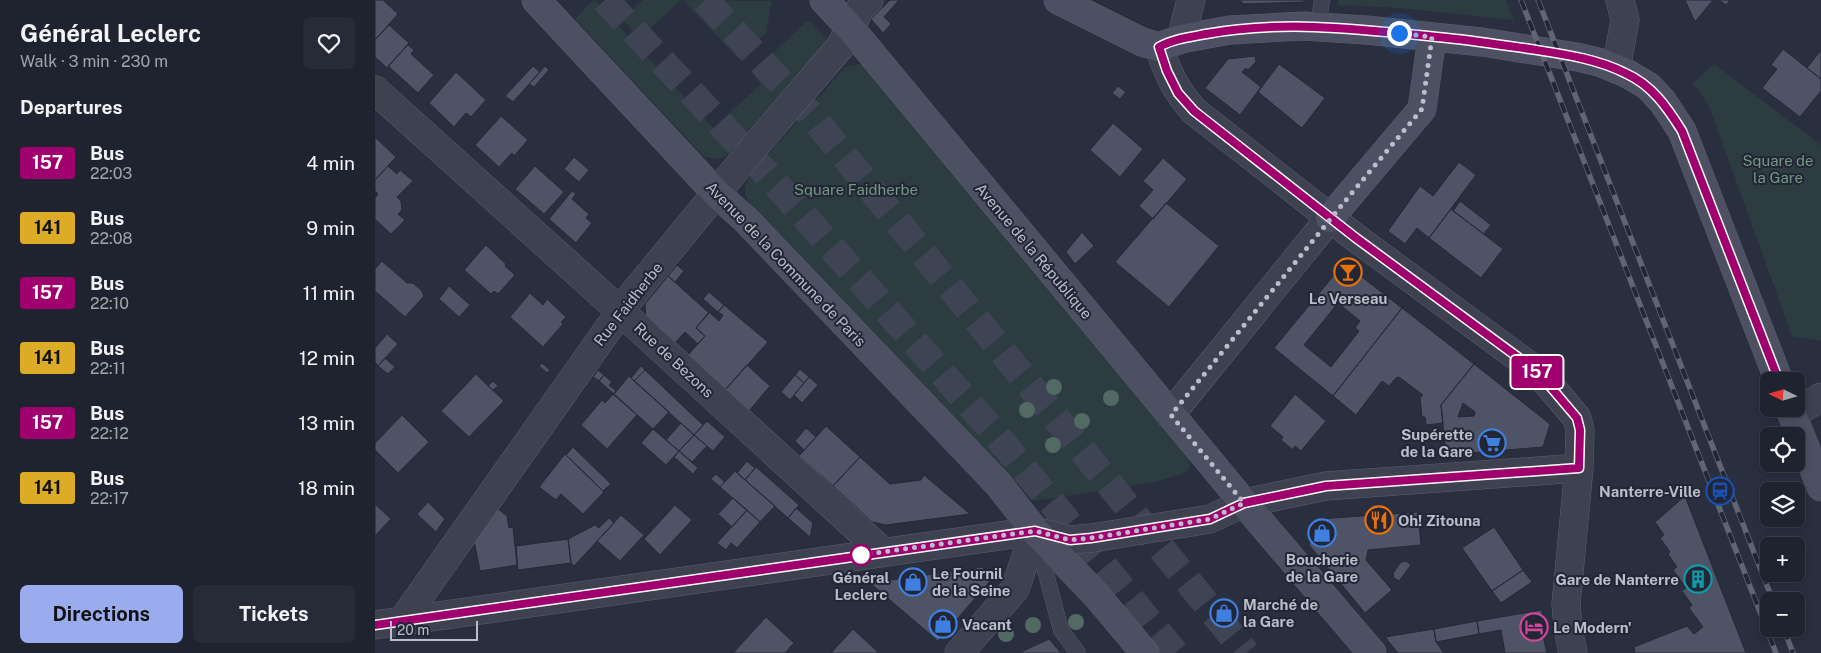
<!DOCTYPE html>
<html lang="en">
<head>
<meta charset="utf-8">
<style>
  :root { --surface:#1f232f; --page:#272b37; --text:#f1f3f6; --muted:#a1a4aa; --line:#3c404b; --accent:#9bacee }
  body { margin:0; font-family:"Public Sans",sans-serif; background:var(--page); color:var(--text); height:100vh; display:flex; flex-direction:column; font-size:19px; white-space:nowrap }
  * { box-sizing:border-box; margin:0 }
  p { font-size:16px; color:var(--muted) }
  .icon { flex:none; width:28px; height:28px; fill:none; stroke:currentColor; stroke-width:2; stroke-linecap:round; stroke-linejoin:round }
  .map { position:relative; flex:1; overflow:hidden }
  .details { display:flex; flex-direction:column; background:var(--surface); width:375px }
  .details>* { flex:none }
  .badge { padding:0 10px; border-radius:4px; font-size:18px; line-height:32px }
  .needle { width:32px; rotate:275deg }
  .buttons { position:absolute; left:1385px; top:372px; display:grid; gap:10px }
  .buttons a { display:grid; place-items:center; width:45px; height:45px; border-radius:8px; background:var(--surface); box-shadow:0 2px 8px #0003,0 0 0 1px var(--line); font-size:25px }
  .scale { position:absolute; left:15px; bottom:12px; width:88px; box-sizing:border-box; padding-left:5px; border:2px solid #babdca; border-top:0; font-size:14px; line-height:18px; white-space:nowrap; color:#babdca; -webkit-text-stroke:4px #222635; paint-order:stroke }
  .you { position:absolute; width:25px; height:25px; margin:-12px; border:4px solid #fff; border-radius:50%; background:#1a73e8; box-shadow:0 0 0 8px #1a73e833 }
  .map>.badge { position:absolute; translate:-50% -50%; box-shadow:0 0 0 2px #fff }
  h2 { padding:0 20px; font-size:19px; line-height:45px }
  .round { display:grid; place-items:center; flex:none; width:52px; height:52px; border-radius:8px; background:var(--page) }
  .overview { display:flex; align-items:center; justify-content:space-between; height:85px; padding:0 20px }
  h1 { font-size:24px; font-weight:700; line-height:38px }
  .action { display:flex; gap:10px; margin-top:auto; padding:10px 20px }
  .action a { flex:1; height:58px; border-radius:8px; background:var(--accent); color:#111; font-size:20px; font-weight:700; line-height:58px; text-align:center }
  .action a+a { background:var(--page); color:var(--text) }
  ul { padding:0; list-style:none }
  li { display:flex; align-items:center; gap:15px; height:65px; padding:0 20px }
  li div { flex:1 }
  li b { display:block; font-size:19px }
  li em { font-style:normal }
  li .badge { min-width:55px; font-weight:700; text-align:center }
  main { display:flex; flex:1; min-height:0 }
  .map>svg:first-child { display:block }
  .green { fill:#2c3c41 }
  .building { fill:#4e5366; stroke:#242837; fill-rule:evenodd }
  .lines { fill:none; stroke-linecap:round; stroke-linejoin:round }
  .highway-tunnel { stroke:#3f4454; stroke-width:28; stroke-dasharray:28 14; stroke-linecap:butt }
  .lane-casing { stroke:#5b5f6d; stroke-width:16 }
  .street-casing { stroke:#5b5f6d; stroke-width:29 }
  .secondary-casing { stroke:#5b5f6d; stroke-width:29 }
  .lane { stroke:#3d4150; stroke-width:15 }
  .street { stroke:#3d4150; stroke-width:28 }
  .secondary { stroke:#4c5062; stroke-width:28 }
  .rail-casing { stroke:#606576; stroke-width:5.5 }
  .rail { stroke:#222635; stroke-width:4; stroke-dasharray:11; stroke-linecap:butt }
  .tree { fill:#526964 }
  .line-casing { stroke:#fff; stroke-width:11 }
  .line { stroke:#a0006e; stroke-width:8 }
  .walk { stroke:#babdca; stroke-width:5; stroke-dasharray:0 9 }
  .stop-dot { fill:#fff; stroke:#a0006e; stroke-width:2.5 }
  .labels { text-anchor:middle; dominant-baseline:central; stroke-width:4; stroke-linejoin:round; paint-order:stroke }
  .park-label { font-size:15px; fill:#739883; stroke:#222635 }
  .street-label { font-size:15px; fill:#babdca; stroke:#222635 }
  .poi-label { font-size:15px; font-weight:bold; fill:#babdca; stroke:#222635; text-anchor:start }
  .stop-label { font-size:15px; font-weight:bold; fill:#babdca; stroke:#222635 }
</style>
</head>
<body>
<main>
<section class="details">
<div class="overview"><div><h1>Général Leclerc</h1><p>Walk · 3 min · 230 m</p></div><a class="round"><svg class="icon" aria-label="heart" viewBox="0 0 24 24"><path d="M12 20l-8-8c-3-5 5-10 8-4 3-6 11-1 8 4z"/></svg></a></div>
<h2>Departures</h2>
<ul>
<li><span class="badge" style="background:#a0006e;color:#fff">157</span><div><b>Bus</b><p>22:03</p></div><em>4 min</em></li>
<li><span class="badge" style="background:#dcac27;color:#111">141</span><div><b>Bus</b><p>22:08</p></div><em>9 min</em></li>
<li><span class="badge" style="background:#a0006e;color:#fff">157</span><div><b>Bus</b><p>22:10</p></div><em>11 min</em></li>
<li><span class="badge" style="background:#dcac27;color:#111">141</span><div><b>Bus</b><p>22:11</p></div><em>12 min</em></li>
<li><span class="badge" style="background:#a0006e;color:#fff">157</span><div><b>Bus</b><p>22:12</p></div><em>13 min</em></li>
<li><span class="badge" style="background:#dcac27;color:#111">141</span><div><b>Bus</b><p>22:17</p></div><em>18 min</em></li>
</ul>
<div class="action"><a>Directions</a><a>Tickets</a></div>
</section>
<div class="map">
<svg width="1446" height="653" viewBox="0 0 1446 653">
  <rect width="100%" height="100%" fill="#292f3f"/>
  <path class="green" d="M218 0H220L338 128 386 84 377 73 430 23 436 21 451 39 449 44 352 156 343 159 329 157 200 19Z
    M268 0H306L265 38 247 19Z
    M308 0 397 1 391 33 364 59Z
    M963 0H1131L1139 20 1024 8 963 5Z
    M485 64 492 66 813 457 815 467 810 473 780 482 659 501 391 223C376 204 362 198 376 174L465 73 471 67Z
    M1339 64 1446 145V341L1417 336 1334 106 1318 83Z"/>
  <path class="building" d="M0 0H8L23 14 0 40Z
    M515 0H524L509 17 516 24 508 33 496 19Z
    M864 0H929V2L869 4Z
    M1310 0H1338L1320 22Z
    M1344 0H1355L1351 5Z
    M14 25 34 43 12 68 0 57V40Z
    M33 45 39 50 36 54 59 75 43 93 13 66Z
    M1408 49 1446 79V91L1425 117 1387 88 1402 69 1396 65Z
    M1446 50V79L1432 68Z
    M880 56 881 62 873 70 871 68 867 72 886 87 865 115 830 88 853 59Z
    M904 64 950 98 927 128 883 92Z
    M158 66 165 72 138 102 130 96Z
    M170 66 174 70 159 87 154 84Z
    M81 72 111 100 96 117 91 113 79 127 54 103Z
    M743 86 751 92 745 99 737 93Z
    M126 116 153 140 139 156 137 153 124 167 100 145Z
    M738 123 768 149 745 177 715 150Z
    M0 137 21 157 0 180Z
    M199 157 214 170 204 182 189 169Z
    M788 158 812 179 778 219 764 206 778 190 768 181Z
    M1084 162 1101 175 1054 238 1042 228 1030 244 1013 231 1045 186 1058 196Z
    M13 166 22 174 25 170 38 181 22 197 26 201 27 210 23 214 30 220 16 234 0 219V198L3 194 0 191V180Z
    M160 166 189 192 169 214 140 189Z
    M197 191 201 194 197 199 214 214 211 218 217 223 201 243 174 219Z
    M1085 201 1116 225 1109 234 1078 211Z
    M791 203 844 246 794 307 740 262Z
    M1076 209 1128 249 1106 278 1054 238Z
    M707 232 719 246 700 264 691 252Z
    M111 245 131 264 130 266 140 275 123 294 119 291 116 294 89 270Z
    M7 261 32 283H38L47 291 49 296 30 317 0 291V269Z
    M969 263 1027 308 958 396 899 348ZM963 303 985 321 980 328 984 331 956 367 929 345Z
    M302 265 309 271 300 282 293 276Z
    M293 276 334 313 321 328 330 336 323 344 310 332 299 344 271 319 270 304Z
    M74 286 95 305 84 317 64 299Z
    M334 292 349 305 343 312 328 299Z
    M155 293 168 305 172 299 191 317 186 322 188 324 168 347 135 317Z
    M349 305 393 342 350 390 312 356 330 336 321 328 334 312 344 321 348 315 343 312Z
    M1027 308 1099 364 1066 405 1068 423 1051 425 1050 417H1047L1045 398 1048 395 1024 377 1021 378 1014 386 1007 381 981 415 958 396Z
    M12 334 23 344 3 366 0 362V348Z
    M10 358 20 367 13 374 3 366Z
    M167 363 175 370 172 373 164 366Z
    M1099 364 1175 424 1168 447 1071 455 1066 405ZM1088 403 1100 412 1099 416 1083 417Z
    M372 365 395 386 374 411 350 390Z
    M266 366 270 370 259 381 256 378Z
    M425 369 434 377 429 383 420 375Z
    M223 370 229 375 224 381 218 377Z
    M270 370 328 425 319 435 259 381Z
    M101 374 129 401 94 437 66 411Z
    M229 375 237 382 234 385 241 391 239 394 224 381Z
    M420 375 429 383 415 400 406 392Z
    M254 376 294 412 278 429 239 394Z
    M434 377 443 385 427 403 419 395Z
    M118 381 123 386 118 390 113 386Z
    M238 394 262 415 232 449 206 425 227 400 230 403Z
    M920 394 951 421 926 451 920 446 918 450 906 440 908 437 895 426Z
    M27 415 54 442 23 473 0 450V443Z
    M332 421 350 437 338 451 319 435Z
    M306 423 319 435 304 451 291 440Z
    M451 426 485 457 458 486 424 456Z
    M431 428 441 437 429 450 420 441Z
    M278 429 304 451 291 465 266 443Z
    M319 435 332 446 317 462 304 451Z
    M198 447 236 484 228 491 191 455Z
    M304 451 323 468 318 474 299 457Z
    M190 454 229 492 208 514 186 494 181 500 164 487Z
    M485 457 515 484 546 480 549 475 595 514 511 525 497 522 458 486Z
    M372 461 380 468 370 480 362 473Z
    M381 467 424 505 413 518 370 480Z
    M360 471 400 506 385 522 345 487Z
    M341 474 350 482 345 487 336 479Z
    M1310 496 1371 653H1260L1259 647 1312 626 1319 634 1328 627 1314 608 1317 605 1307 591 1311 588 1298 570 1302 567 1293 554 1295 552 1285 538 1289 535 1280 522Z
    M358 498 372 510 357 527 343 514Z
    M53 502 70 519 61 532 42 514Z
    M0 504 16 519 0 536Z
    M300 505 317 520 285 555 269 539Z
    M122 508 132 516 134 528 138 527 142 565 105 571 99 540Z
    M421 508 438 523 435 537 413 518Z
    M372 510 385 522 362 548 356 543 351 550 342 543Z
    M1043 512 1046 545 993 550 991 560 1017 590 990 613 934 545 944 519Z
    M246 515 269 535 245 561 222 541Z
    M234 518 239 523 199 566 196 563 193 539 220 525 224 528Z
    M1119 527 1148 570 1117 591 1087 548Z
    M193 539 196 563 143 570 141 546Z
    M1031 561 1036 565 1024 581 1019 578 1018 573 1026 562Z
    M608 567 616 580 563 641 495 583Z
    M1148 570 1157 582 1126 603 1117 591Z
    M1167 610V632L1172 653H1130L1126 630 1104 634 1102 621Z
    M391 617 419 643 410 653H358Z
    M1102 621 1104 634 1061 642 1059 629Z
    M478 629 504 653H456Z
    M1059 629 1061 642 1069 653H1023L1010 637Z
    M674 639 686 653H645L646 652Z"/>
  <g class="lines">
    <path class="highway-tunnel" d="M230 0 392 174 617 430 800 653
      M330 0 441 121 871 653"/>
    <g class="lane-casing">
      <path id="lane" d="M943 27 947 0
        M662 540 686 630 703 653"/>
    </g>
    <g class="street-casing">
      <path id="street" d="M806 39 816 0
        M784 47C793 74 800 89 819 111L981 238 1163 372 1202 418 1205 430 1204 468 1191 604 1193 628 1198 653
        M1241 69 1250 20 1245 0
        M0 90 245 311 508 552
        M795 415 955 218
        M1417 415 1446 397
        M27 621 255 298 375 152 465 47 485 9 494 0
        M0 625 660 531 695 540 717 538 835 519 869 503 951 486 1204 468
        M584 653 640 589 660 531"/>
    </g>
    <g class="secondary-casing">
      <path id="secondary" d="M161 0 342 194 371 220 608 468 624 485 660 531 721 595 770 653
        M449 0 476 29 869 503 997 653
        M683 0 767 42 784 47 806 39 855 30 928 26 991 30 1107 42 1202 57 1227 63 1251 73 1273 86 1288 102 1307 131 1404 381
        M955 218 1047 109 1057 37
        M1415 409 1446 487"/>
    </g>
    <use href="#lane" class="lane"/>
    <use href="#street" class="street"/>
    <use href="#secondary" class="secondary"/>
    <g class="rail-casing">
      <path id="rail" d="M1146 0 1401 653
        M1163 0 1398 601
        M1409 629 1418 653"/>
    </g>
    <use href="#rail" class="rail"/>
  </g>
  <g class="tree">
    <circle cx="679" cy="387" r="8"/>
    <circle cx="736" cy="398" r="8"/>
    <circle cx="652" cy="410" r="8"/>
    <circle cx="707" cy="421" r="8"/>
    <circle cx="678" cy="445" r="8"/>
    <circle cx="701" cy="622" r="8"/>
    <circle cx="658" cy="625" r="8"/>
    <circle cx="631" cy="634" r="8"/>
  </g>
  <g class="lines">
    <g class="line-casing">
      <path id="line" d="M0 625 660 531 695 540 716 538 835 519 869 503 951 486 1204 468 1205 430 1202 418 1163 372 981 238 819 111 803 93 792 71 784 47C798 39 815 37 831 34 911 19 992 30 1072 38 1100 41 1127 45 1155 49 1187 54 1220 58 1250 73 1277 85 1292 107 1307 131L1404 381"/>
    </g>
    <use href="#line" class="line"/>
    <path class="walk" d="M486 555 660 531 695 540 716 538 835 519 869 503 796 415 971 200 1047 109 1057 37 1024 33"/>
  </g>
  <defs>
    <g id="bar-ring" transform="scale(1.4375)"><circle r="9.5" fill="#222635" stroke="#e8710a" stroke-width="1.5"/><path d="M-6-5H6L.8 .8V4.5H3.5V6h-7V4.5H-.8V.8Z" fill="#e8710a"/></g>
    <g id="supermarket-ring" transform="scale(1.4375)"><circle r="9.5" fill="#222635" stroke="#3f7fe0" stroke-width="1.5"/><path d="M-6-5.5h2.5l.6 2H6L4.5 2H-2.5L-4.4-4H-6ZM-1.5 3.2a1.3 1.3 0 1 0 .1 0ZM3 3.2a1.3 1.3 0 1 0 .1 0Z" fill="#3f7fe0"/></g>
    <g id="station-ring" transform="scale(1.4375)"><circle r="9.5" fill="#222635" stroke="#1a4fb4" stroke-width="1.5"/><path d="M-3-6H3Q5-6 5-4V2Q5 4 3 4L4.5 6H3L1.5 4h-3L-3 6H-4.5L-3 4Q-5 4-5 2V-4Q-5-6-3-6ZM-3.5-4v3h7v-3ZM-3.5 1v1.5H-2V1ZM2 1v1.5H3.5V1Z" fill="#1a4fb4"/></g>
    <g id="restaurant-ring" transform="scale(1.4375)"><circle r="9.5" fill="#222635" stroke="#e8710a" stroke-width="1.5"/><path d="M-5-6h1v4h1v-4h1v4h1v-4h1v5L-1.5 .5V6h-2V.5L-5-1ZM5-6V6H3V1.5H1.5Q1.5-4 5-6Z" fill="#e8710a"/></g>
    <g id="shop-ring" transform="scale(1.4375)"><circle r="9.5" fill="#222635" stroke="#3f7fe0" stroke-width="1.5"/><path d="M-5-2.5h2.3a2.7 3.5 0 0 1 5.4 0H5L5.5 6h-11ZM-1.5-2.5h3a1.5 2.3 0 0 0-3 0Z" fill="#3f7fe0"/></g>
    <g id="building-ring" transform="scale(1.4375)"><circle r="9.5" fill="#222635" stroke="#0f9aa8" stroke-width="1.5"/><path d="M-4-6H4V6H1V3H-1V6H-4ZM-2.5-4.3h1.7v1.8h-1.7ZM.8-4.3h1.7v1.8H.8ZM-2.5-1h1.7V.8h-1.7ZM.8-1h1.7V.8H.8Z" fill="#0f9aa8"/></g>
    <g id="hotel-ring" transform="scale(1.4375)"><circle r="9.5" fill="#222635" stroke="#d1479c" stroke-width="1.5"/><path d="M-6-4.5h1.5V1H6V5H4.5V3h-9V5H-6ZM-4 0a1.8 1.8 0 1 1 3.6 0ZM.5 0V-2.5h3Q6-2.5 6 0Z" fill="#d1479c"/></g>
  </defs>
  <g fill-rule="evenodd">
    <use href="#bar-ring" x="973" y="272"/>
    <use href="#supermarket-ring" x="1117" y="443"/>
    <use href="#station-ring" x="1345" y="491"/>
    <use href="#restaurant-ring" x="1004" y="520"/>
    <use href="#shop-ring" x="947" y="533"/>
    <use href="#building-ring" x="1323" y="579"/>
    <use href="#shop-ring" x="538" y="582"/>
    <use href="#shop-ring" x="849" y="613"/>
    <use href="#shop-ring" x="568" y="624"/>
    <use href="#hotel-ring" x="1159" y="627"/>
  </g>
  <circle class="stop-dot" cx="486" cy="555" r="10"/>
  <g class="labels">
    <g class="park-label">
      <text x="1403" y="160">Square de<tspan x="1403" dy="17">la Gare</tspan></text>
      <text x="481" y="189">Square Faidherbe</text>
    </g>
    <g class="street-label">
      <text transform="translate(659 251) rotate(50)">Avenue de la République</text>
      <text transform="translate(411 264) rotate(46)">Avenue de la Commune de Paris</text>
      <text transform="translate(253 304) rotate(-52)">Rue Faidherbe</text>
      <text transform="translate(299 360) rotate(43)">Rue de Bezons</text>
    </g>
    <g class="poi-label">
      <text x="973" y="298" text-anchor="middle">Le Verseau</text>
      <text x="1098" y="434" text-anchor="end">Supérette<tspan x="1098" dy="17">de la Gare</tspan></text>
      <text x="1326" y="491" text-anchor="end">Nanterre-Ville</text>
      <text x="1023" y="520">Oh! Zitouna</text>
      <text x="947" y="559" text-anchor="middle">Boucherie<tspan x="947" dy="17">de la Gare</tspan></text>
      <text x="557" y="573">Le Fournil<tspan x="557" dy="17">de la Seine</tspan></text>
      <text x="1304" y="579" text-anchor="end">Gare de Nanterre</text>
      <text x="868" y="604">Marché de<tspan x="868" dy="17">la Gare</tspan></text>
      <text x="587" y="624">Vacant</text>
      <text x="1178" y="627">Le Modern'</text>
    </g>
    <g class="stop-label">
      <text x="486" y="577">Général<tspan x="486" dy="17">Leclerc</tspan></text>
    </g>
  </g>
</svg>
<div class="buttons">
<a><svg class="needle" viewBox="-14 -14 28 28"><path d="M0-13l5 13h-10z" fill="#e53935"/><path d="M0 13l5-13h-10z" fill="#a1a4aa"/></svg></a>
<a><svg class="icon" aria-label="locate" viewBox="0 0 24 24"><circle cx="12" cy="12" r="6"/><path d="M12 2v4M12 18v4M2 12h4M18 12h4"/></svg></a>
<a><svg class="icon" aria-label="layers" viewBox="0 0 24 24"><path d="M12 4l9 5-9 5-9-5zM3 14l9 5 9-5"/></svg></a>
<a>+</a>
<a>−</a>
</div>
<div class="scale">20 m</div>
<div class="you" style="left:1024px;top:33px"></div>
<b class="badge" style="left:1162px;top:372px;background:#a0006e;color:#fff">157</b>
</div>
</main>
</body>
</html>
